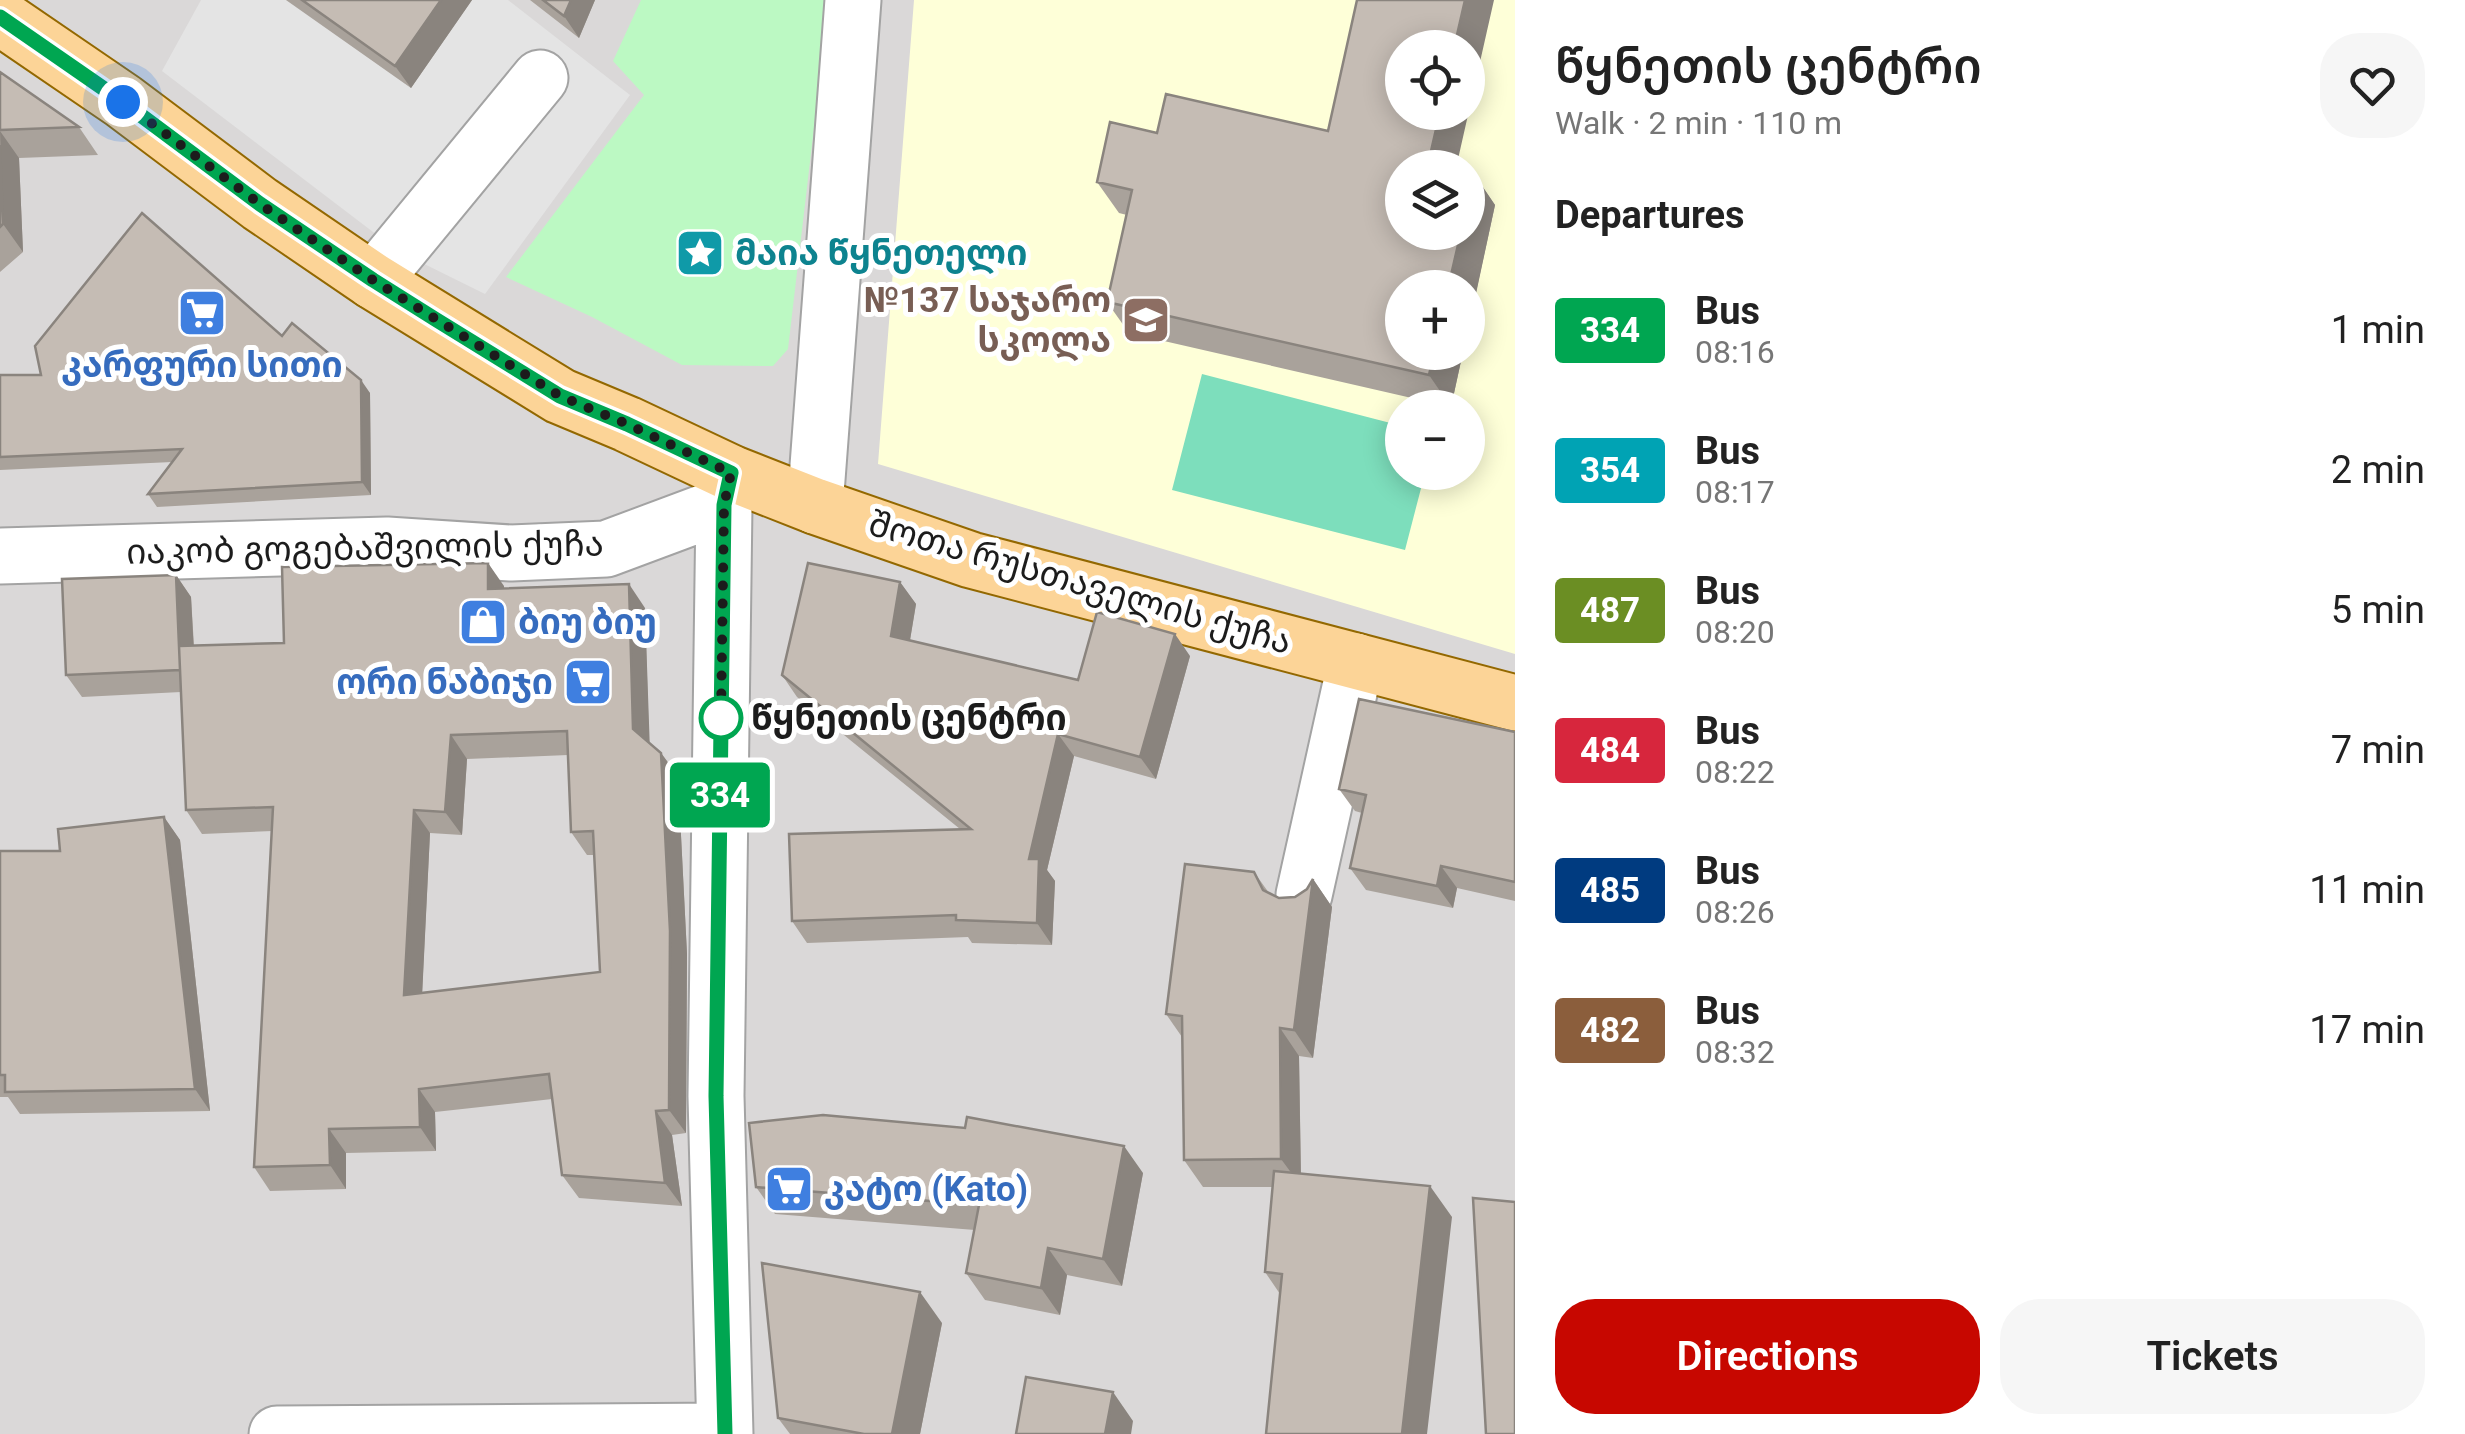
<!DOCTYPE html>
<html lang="en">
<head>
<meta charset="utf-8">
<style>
  :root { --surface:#fff; --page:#f6f6f6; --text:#222; --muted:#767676; --accent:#c70700 }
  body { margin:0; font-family:Roboto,"Noto Sans Georgian",sans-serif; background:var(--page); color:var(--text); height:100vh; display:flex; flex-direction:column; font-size:38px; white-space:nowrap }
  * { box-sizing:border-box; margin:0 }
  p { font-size:32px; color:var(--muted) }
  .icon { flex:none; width:55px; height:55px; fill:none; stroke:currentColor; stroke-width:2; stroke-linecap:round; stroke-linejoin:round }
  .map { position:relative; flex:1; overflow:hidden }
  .details { display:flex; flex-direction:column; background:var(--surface); width:950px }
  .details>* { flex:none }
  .badge { padding:0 20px; border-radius:8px; font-size:35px; line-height:65px }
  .buttons { position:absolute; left:1385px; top:30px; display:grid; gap:20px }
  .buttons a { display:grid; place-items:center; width:100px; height:100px; border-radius:50%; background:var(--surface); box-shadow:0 5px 25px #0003; font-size:50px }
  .you { position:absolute; width:50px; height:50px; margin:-25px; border:8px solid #fff; border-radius:50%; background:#1a73e8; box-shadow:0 0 0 15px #1a73e833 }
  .map>.badge { position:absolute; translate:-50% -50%; box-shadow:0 0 0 5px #fff }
  h2 { padding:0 40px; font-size:38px; line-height:90px }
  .round { display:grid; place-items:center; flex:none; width:105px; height:105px; border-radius:40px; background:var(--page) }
  .summary { display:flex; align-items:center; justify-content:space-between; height:170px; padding:0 40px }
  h1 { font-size:48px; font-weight:600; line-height:75px }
  .cta { display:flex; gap:20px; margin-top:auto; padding:20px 40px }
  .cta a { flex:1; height:115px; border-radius:40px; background:var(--accent); color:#fff; font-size:40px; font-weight:600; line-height:115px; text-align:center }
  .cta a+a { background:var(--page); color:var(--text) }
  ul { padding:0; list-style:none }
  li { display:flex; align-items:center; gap:30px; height:140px; padding:0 40px }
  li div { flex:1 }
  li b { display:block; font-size:38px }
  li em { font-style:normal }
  li .badge { min-width:110px; font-weight:700; text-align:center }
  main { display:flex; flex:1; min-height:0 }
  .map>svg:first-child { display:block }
  .residential { fill:#dad8d8; fill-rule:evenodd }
  .education { fill:#feffd8; fill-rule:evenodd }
  .park { fill:#bcf9c3 }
  .pitch { fill:#7ddebc }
  .parking { fill:#e4e4e4 }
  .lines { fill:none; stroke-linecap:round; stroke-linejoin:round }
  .minor-casing { stroke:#a3a3a3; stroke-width:59 }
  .major-casing { stroke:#936800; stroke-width:59 }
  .minor { stroke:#fff; stroke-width:55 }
  .major { stroke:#fcd497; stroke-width:55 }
  .wall { fill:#a9a29b; fill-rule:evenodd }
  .shaded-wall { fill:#8a847e }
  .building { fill:#c5bcb4; stroke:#8a847e; stroke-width:2.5; fill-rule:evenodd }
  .line-casing { stroke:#fff; stroke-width:22 }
  .line { stroke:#00a651; stroke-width:15 }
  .walk { stroke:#1c1c1c; stroke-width:10; stroke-dasharray:0 18 }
  .stop-dot { fill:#fff; stroke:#00a651; stroke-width:5 }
  .labels { text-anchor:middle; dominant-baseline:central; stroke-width:10; stroke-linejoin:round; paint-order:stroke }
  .culture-label { font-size:35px; font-weight:bold; fill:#0d838f; stroke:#fff; text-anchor:start }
  .education-label { font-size:35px; font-weight:bold; fill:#785e54; stroke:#fff; text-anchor:end }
  .shop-label { font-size:35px; font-weight:bold; fill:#366cbe; stroke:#fff; text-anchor:start }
  .street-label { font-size:35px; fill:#1c1c1c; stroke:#fff }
  .stop-label { font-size:35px; font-weight:bold; fill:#1c1c1c; stroke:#fff; text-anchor:start }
</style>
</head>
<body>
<main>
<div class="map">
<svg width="1515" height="1434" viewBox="0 0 1515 1434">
  <rect width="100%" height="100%" fill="#edeae1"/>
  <path class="residential" d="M0 0H1515V1434H0ZM1402 48H1468V112H1402ZM1402 168H1468V232H1402ZM1402 288H1468V352H1402ZM1402 408H1468V472H1402Z"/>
  <path class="education" d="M914 0H1515V654L878 464ZM1402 48H1468V112H1402ZM1402 168H1468V232H1402ZM1402 288H1468V352H1402ZM1402 408H1468V472H1402Z"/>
  <path class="park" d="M641 0H829L788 349 773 366 682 365 592 317 506 277 644 95 613 61Z"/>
  <path class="pitch" d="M1202 374 1402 426V472L1425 473 1405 550 1172 490Z"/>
  <path class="parking" d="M201 0H286L411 88 472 0H508L630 95 485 294 398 251 162 71Z"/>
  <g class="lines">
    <g class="minor-casing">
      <path id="minor" d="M373 281 540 78
        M815 506 853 0
        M0 556 387 545 511 553 606 549 724 505
        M1304 895 1356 661
        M277 1434 724 1431
        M725 1434 716 1096 724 505 731 473"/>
    </g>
    <g class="major-casing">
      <path id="major" d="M0 17 123 101 260 204 373 281 560 396 627 424 731 473 815 506 971 560 1515 703"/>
    </g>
    <use href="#minor" class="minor"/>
    <use href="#major" class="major"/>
  </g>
  <path class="wall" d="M286 0H472L411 88Z
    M530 0H595L579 38Z
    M0 72 79 127 98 155 19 158 23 252 0 272Z
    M1328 131 1402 168 1474 174 1495 205 1451 407 1129 333 1107 302 1127 215 1119 213 1097 182 1157 133Z
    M282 336 370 393 371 495 157 507 148 494 172 462 0 470V375H41Z
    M488 563 504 589 645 608 649 742 661 753 678 776 687 954 686 1133 672 1135 682 1206 579 1198 562 1175 552 1099 435 1112 436 1151 346 1153V1189L270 1191 254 1167 272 831 202 834 186 810 181 692 82 697 66 675 176 575 191 597 194 646 284 643ZM568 755 571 832 587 855H594L600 972 422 993 430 833 462 835 467 759Z
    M900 582 916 604 910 640 1078 680 1190 656 1156 779 1074 756 1047 870 1055 881 1052 945 972 943 968 937 807 943 792 921 960 829 797 697 782 675Z
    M1515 732V901L1457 888 1453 908 1366 890 1350 868 1362 813 1355 811 1339 789Z
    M164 817 180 840 210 1111 20 1114 8 1097H0V851H60Z
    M1254 872 1269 893 1279 898 1295 897 1307 889 1313 879 1332 907 1313 1058 1299 1056 1301 1174 1452 1217 1280 1294 1265 1272 1273 1187H1203L1184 1160 1182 1037 1166 1014Z
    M1143 1173 1122 1286 1067 1275 1060 1315 985 1300 966 1273 975 1230 775 1214 756 1187Z
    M942 1323 920 1434H790L778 1418Z"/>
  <path class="shaded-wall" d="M441 0H472L411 88 395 66Z
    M571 0H595L579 38 564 16Z
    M1465 0H1494L1456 168H1431L1428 164 1440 112H1468V48H1454Z
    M0 131 19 158 23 252 3 224Z
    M1474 174 1495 205 1468 331V288H1448L1461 232H1468V202Z
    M1434 352H1463L1451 407 1429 375Z
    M361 380 370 393 371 495 362 482Z
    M488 563 504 586V612L488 589Z
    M176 575 191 597 196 692 180 670Z
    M900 582 916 604 907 658 891 636Z
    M629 584 645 608 650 752 633 729Z
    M1175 634 1190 656 1156 779 1140 757Z
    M1058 734 1074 756 1047 870 1055 881 1052 945 1037 923 1029 859Z
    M451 735 467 759 462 835 445 812Z
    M661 753 678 776 687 954 686 1133 669 1110Z
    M414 810 430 833 421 1018 404 995Z
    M164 817 180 840 210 1111 195 1089Z
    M1441 866 1457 888 1453 908 1437 886Z
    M1313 879 1332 907 1313 1058 1294 1030Z
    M1280 1028 1299 1056 1301 1186 1281 1159Z
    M419 1089 435 1112 436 1151 420 1127Z
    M656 1111 672 1135 682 1206 665 1183Z
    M329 1129 346 1153V1189L330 1165Z
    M1124 1146 1143 1173 1122 1286 1103 1259Z
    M1430 1186 1452 1217 1427 1434H1402Z
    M1048 1248 1067 1275 1060 1315 1041 1288Z
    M920 1292 942 1323 920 1434H892Z
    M1113 1392 1133 1421 1131 1434H1105Z"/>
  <path class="building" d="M302 0H441L395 66Z
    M543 0H571L564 16Z
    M1357 0H1465L1454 48H1402V112H1440L1428 164 1444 168H1402V232H1461L1448 288H1402V352H1434L1429 375 1107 302 1132 190 1097 182 1110 122 1157 133 1166 94 1328 131Z
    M0 72 79 127 0 130Z
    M0 145 3 224 0 227Z
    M1468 173 1474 174 1468 202Z
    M142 213 282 336 292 323 361 380 362 482 148 494 182 449 0 457V375H41L35 346Z
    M488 563V589L629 584 633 729 661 753 670 931 669 1110 656 1111 665 1183 562 1175 549 1074 419 1089 420 1127 329 1129 330 1165 254 1167 273 807 186 810 179 646 284 643 282 567ZM567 731 571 832 593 831 600 972 404 995 414 810 445 812 451 735Z
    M808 563 900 582 891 636 1078 680 1097 612 1175 634 1140 757 1058 734 1029 859H1039L1037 923 956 920V915L792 921 789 834 971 829 782 675Z
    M176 575 180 670 66 675 62 579Z
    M1359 699 1515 732V882L1441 866 1437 886 1350 868 1366 795 1339 789Z
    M164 817 195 1089 5 1092V1075H0V851H60L58 829Z
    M1185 864 1254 872 1263 890 1279 898 1295 897 1307 889 1313 879 1294 1030 1280 1028 1281 1159 1184 1160 1182 1016 1166 1014Z
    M823 1115 965 1128 967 1117 1124 1146 1103 1259 1048 1248 1041 1288 966 1273 979 1205 756 1187 749 1123Z
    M1274 1171 1430 1186 1402 1434H1266L1282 1274 1265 1272Z
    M1473 1198 1515 1202V1434H1486Z
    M762 1263 920 1292 892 1434H864L778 1418Z
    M1026 1377 1113 1392 1105 1434H1016Z"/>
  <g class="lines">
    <g class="line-casing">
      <path id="line" d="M0 17 123 102 260 204 373 280 435 319 560 396 627 424 731 473 724 505 716 1096 725 1434"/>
    </g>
    <use href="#line" class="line"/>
    <path class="walk" d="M123 102 260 204 316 242 373 280 560 396 627 424 731 473 724 505 721 718"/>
  </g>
  <defs>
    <g id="sight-square" transform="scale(2.5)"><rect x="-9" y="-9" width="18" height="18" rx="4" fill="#0f9aa8" stroke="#fff"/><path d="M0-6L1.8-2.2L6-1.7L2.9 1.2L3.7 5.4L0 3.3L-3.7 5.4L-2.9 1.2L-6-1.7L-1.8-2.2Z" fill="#fff"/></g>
    <g id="supermarket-square" transform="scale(2.5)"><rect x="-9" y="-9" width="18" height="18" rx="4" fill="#3f7fe0" stroke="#fff"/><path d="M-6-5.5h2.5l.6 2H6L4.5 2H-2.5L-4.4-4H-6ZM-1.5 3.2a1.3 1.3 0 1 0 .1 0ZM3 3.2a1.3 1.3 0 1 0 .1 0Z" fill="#fff"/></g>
    <g id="school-square" transform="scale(2.5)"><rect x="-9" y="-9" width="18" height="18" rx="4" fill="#8d6e63" stroke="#fff"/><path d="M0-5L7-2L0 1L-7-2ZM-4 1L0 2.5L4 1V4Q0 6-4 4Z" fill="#fff"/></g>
    <g id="shop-square" transform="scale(2.5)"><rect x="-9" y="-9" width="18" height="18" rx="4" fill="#3f7fe0" stroke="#fff"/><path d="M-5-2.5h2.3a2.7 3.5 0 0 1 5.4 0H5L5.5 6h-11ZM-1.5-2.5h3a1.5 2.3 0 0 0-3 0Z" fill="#fff"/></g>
  </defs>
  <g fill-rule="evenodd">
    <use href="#sight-square" x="700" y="253"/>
    <use href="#supermarket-square" x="202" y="313"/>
    <use href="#school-square" x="1146" y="320"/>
    <use href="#shop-square" x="483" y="622"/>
    <use href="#supermarket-square" x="588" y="682"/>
    <use href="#supermarket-square" x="789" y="1189"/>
  </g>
  <circle class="stop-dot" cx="721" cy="718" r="20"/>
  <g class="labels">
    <g class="culture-label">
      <text x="735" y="253">მაია წყნეთელი</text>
    </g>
    <g class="education-label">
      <text x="1111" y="300">№137 საჯარო<tspan x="1111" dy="40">სკოლა</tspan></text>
    </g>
    <g class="shop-label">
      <text x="202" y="365" text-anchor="middle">კარფური სითი</text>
      <text x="518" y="622">ბიუ ბიუ</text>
      <text x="553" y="682" text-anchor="end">ორი ნაბიჯი</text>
      <text x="824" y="1189">კატო (Kato)</text>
    </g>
    <g class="street-label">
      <text transform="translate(365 548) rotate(-1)">იაკობ გოგებაშვილის ქუჩა</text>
      <text transform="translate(1080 583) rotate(16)">შოთა რუსთაველის ქუჩა</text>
    </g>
    <g class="stop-label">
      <text x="751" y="718">წყნეთის ცენტრი</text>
    </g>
  </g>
</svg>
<div class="buttons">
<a><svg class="icon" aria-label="locate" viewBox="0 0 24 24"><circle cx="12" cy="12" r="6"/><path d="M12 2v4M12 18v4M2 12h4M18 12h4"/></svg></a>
<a><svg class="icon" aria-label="layers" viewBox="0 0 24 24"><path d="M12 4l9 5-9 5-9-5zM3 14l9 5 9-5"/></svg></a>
<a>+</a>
<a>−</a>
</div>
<div class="you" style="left:123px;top:102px"></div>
<b class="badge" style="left:720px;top:795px;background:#00a651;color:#fff">334</b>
</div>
<section class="details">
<div class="summary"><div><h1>წყნეთის ცენტრი</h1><p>Walk · 2 min · 110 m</p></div><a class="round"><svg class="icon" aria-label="heart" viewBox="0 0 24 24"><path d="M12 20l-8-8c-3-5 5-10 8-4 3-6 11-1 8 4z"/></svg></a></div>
<h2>Departures</h2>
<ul>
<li><span class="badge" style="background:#00a651;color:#fff">334</span><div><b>Bus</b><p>08:16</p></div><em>1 min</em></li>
<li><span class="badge" style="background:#00a3b4;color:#fff">354</span><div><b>Bus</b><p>08:17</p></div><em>2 min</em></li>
<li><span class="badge" style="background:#6b8e23;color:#fff">487</span><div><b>Bus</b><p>08:20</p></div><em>5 min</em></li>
<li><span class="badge" style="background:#d7263d;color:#fff">484</span><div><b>Bus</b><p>08:22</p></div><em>7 min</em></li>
<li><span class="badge" style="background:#003b80;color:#fff">485</span><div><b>Bus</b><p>08:26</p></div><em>11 min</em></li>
<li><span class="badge" style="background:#8b5e3c;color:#fff">482</span><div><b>Bus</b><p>08:32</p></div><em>17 min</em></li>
</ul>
<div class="cta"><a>Directions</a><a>Tickets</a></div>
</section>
</main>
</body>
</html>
